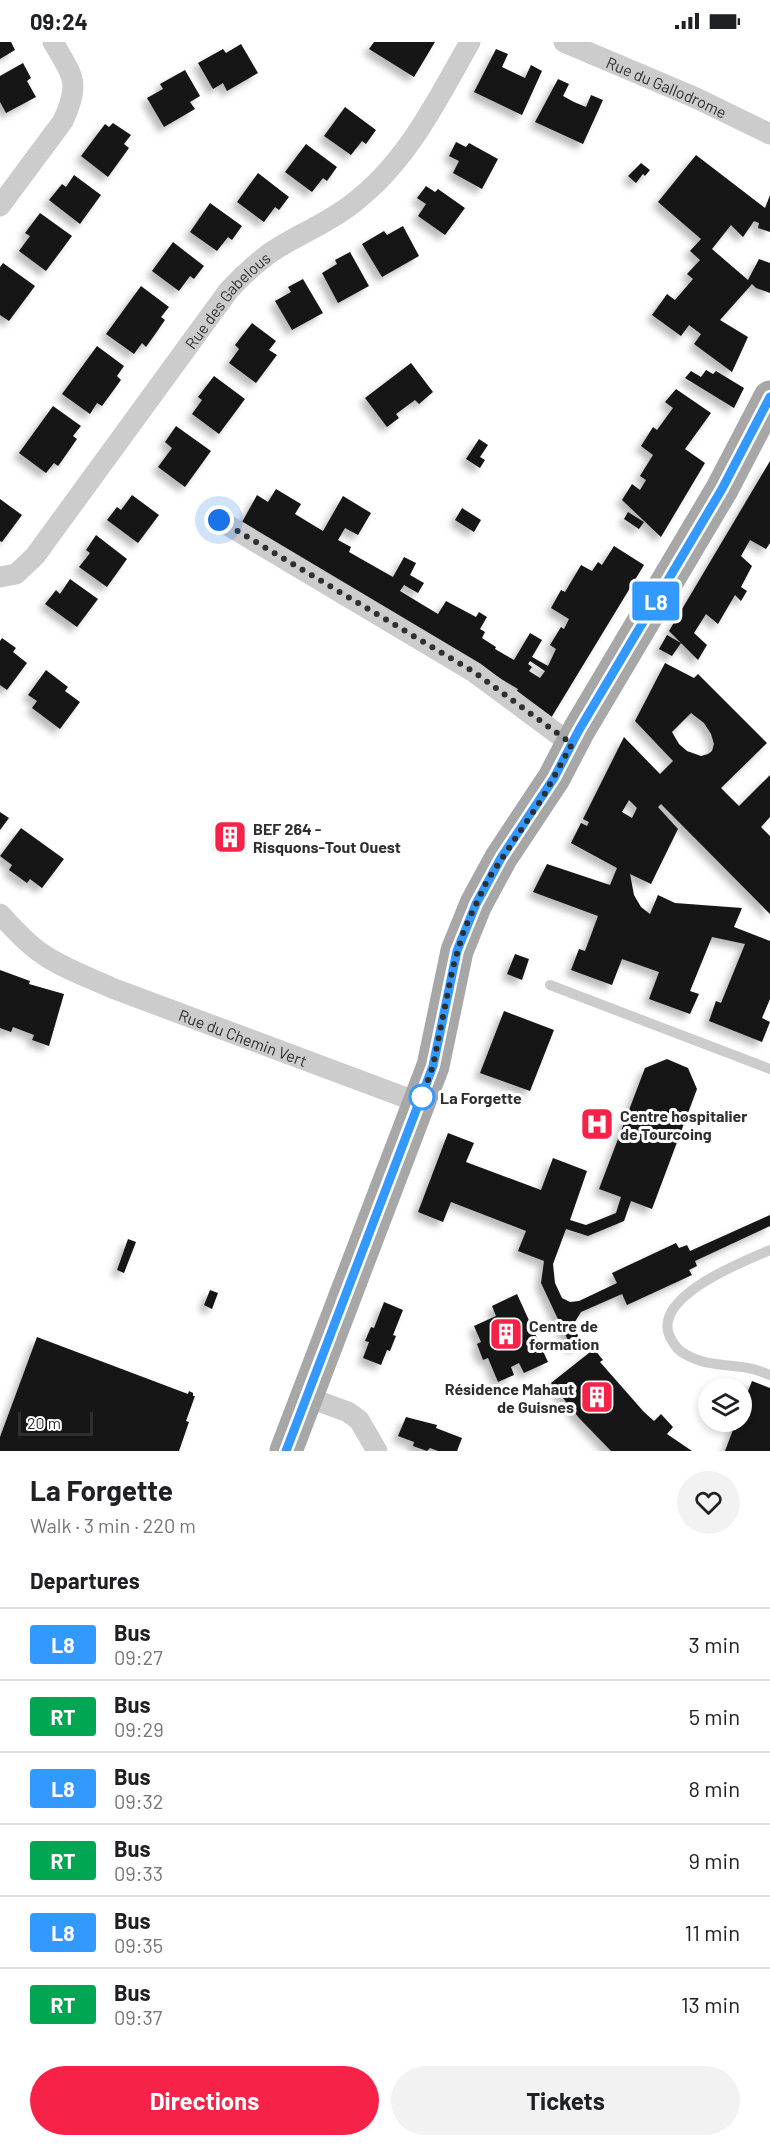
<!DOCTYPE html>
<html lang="en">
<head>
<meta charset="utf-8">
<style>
  :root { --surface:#fff; --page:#f2f2f2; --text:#202124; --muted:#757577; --line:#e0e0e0; --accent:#f62248 }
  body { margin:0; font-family:Barlow,sans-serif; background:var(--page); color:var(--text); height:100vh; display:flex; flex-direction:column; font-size:22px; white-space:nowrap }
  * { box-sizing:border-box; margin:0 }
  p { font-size:20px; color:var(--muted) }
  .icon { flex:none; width:33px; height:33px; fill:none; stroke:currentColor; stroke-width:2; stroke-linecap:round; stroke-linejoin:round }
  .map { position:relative; height:1409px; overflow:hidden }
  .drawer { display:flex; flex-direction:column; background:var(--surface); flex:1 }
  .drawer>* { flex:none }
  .badge { padding:0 12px; border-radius:4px; font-size:21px; line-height:39px }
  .fabs { position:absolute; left:698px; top:1336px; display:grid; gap:12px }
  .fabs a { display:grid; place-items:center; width:54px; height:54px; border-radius:50%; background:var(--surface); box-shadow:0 3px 9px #0003; font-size:30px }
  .scale { position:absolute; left:18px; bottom:15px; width:75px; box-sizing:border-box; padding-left:6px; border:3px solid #2f2f2f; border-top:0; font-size:16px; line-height:21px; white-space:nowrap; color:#2f2f2f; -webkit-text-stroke:4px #fff; paint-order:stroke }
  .you { position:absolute; width:30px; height:30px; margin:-15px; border:4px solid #fff; border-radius:50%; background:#1a73e8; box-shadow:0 0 0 9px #1a73e833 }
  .map>.badge { position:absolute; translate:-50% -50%; box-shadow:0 0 0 3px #fff }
  h2 { padding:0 30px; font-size:22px; line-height:54px }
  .round { display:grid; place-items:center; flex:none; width:63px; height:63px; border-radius:32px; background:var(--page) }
  .head { display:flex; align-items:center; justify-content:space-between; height:102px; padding:0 30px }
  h1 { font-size:28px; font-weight:700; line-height:45px }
  .action { display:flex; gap:12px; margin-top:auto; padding:12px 30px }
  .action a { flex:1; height:69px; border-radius:36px; background:var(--accent); color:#fff; font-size:24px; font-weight:700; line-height:69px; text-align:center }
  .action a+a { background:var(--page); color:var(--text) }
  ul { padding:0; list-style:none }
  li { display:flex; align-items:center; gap:18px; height:72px; padding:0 30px; border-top:2px solid var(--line) }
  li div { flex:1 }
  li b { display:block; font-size:22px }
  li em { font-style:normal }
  li .badge { min-width:66px; font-weight:700; text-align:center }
  .status { display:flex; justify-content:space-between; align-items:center; height:42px; padding:0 30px; background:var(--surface); direction:ltr }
  .status svg { height:16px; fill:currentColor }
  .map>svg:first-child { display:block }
  .building { fill:#161616; fill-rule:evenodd; filter:url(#shadow) }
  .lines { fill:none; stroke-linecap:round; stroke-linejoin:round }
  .service { stroke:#ccc; stroke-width:10 }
  .minor { stroke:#ccc; stroke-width:21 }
  .primary { stroke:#a7a7a7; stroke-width:33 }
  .line-casing { stroke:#fff; stroke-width:14 }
  .line { stroke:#39f; stroke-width:9 }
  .walk { stroke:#2f2f2f; stroke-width:6; stroke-dasharray:0 10.8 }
  .stop-dot { fill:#fff; stroke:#39f; stroke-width:3 }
  .labels { text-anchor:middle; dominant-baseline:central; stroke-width:6; stroke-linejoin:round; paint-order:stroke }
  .street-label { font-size:16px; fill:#2f2f2f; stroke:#fff }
  .poi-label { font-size:16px; font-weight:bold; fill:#2f2f2f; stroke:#fff; text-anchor:start }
  .stop-label { font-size:16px; font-weight:bold; fill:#2f2f2f; stroke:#fff; text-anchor:start }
</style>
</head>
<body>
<div class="status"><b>09:24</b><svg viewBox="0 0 49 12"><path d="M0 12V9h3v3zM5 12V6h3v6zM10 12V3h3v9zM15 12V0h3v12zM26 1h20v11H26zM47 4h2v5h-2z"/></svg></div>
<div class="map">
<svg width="770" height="1409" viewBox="0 0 770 1409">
  <defs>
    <filter id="shadow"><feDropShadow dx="-5.5" dy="5.5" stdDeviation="3" flood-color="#0004"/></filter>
  </defs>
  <rect width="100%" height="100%" fill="#fff"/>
  <path class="building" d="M0 0H11L15 8 0 17Z
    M374 0H435L414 35 369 7Z
    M241 2 258 31 227 49 223 41 213 47 198 21 223 7 226 11Z
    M496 7 508 12 502 25 525 36 531 23 542 29 522 73 474 50Z
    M23 21 31 36 27 39 36 55 6 71 0 60V34Z
    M185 28 200 54 190 60 195 67 164 85 147 56 163 47 160 42Z
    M558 37 569 42 563 54 574 60 586 65 591 53 603 58 583 102 535 80Z
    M345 65 376 88 366 102 362 99 351 113 324 94Z
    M113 81 131 93 124 102 129 106 108 135 81 114 105 82 109 85Z
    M456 100 466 105 469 101 498 117 482 147 453 131 459 119 449 114Z
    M306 102 337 125 327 139 323 136 312 150 285 130Z
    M696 113 765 166 770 153V190L758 186 759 181 754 179 743 195 731 183 712 207 748 238 759 217 770 221V251L756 246 752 242 720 278 748 295 732 330 694 302 701 292 689 283 681 294 652 273 667 252 675 258 693 237 687 232 700 218 690 209 701 197 658 160Z
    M641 121 650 128 645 134 643 132 636 141 628 134Z
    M258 131 289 155 279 168 275 165 264 180 237 160Z
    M74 133 101 153 80 182 49 158 62 142 66 145Z
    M426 144 435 150 438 147 465 166 445 193 418 174 426 162 417 156Z
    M210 161 242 184 232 198 228 195 217 209 190 190Z
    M40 171 72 194 46 229 19 209 30 194 25 191Z
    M403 184 419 214 382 235 362 202 384 189 387 193Z
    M173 200 204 224 194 237 190 234 179 249 152 229Z
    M350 210 369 244 338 261 322 231 337 222 335 218Z
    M3 221 35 244 9 279 0 273V225Z
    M303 237 323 271 292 288 275 259 291 250 288 245Z
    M141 244 169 265 161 275 165 278 156 291 146 305 142 301 134 312 106 292Z
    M252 281 276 299 269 308 277 313 256 341 229 321 239 307 235 303Z
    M97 304 124 324 117 334 121 338 102 364 97 361 90 372 62 352Z
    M411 321 433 350 419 362 415 358 396 372 399 376 387 385 365 356Z
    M706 328 713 332 716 329 744 346 734 366 685 336 691 329 701 335Z
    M214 334 245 357 219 392 192 372 202 358 198 355Z
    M676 347 711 371 685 407 705 421 661 495 622 458 632 442 640 448 646 438 640 434 653 413 641 404 653 385 657 388 673 366 665 360Z
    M53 364 81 384 73 394 77 397 61 420 58 424 54 421 46 431 19 411Z
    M176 384 211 409 185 445 158 425 172 406 165 400Z
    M479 397 488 403 480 415 485 418 480 426 466 417Z
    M770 419V501L766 507 750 498 741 514 752 524 741 545 747 549 741 559 735 553 718 582 706 572 694 591 707 603 698 618 669 589Z
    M276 447 301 462 295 472 323 489 343 454 371 471 358 493 345 486 338 498 351 505 349 510 393 535 404 515 416 521 410 533 424 541 418 551 404 543 400 549 438 572 446 559 476 575 479 570 487 575 480 587 485 590 482 596 496 605 495 607 514 618 530 591 542 598 532 615 548 624 556 607 550 603 561 585 564 587 569 577 551 566 561 548 565 550 581 523 592 529 598 520 602 523 614 504 644 523 551 676 517 649 518 647 241 482 257 453 268 460ZM530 619 545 629 540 636 529 629 532 625 528 622Z
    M132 453 159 473 138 501 107 478 117 465 121 468Z
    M0 457 22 473 2 500 0 499Z
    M462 466 481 478 474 490 455 478Z
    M628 470 644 480 639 487 624 477Z
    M96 493 127 517 107 545 79 525 90 511 86 508Z
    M70 537 98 557 77 585 45 562 56 548 60 552Z
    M667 593 681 601 672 614 659 607Z
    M2 596 16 606 13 610 27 621 7 648 0 643V599Z
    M665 621 694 636 698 632 767 701 721 746 739 764 770 733V775L761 785 770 794V872L661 762 658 765 678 787 651 842 630 832 634 853 641 865 650 872 658 853 675 861 742 866 734 885 770 899V957L762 976 770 980 762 1000 709 979 716 959 721 961 745 902 712 895 690 949 699 952 690 972 649 957 659 930 622 917 612 943 571 928 579 907 585 909 598 874 533 850 547 822 610 843 617 826 571 801 581 781 587 784 589 780 583 777 624 695 660 732 673 719 635 679ZM691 671 704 681 711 692 714 702 712 709 708 712 701 714 687 709 679 702 672 690ZM629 758 637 766 632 776 622 770Z
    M46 628 68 645 65 649 80 660 60 687 32 666 37 659 28 653Z
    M0 770 9 776 0 788Z
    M220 795a10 10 0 1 1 20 0a10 10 0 1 1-20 0Z
    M21 786 64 817 42 846 30 837 27 841 9 828 12 823 0 814Z
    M515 912 529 917 522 938 507 932Z
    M0 928 30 939 29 942 64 952 49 1004 32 998 34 993 13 985 11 990 0 986Z
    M504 969 554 988 530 1049 480 1031Z
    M667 1017 688 1026 697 1047 652 1167 631 1159 624 1179 588 1194 566 1187 553 1222 555 1241 562 1256 570 1260 579 1259 617 1241 612 1231 676 1201 679 1206 687 1203 690 1209 770 1173V1184L695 1219 697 1224 689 1228 692 1233 627 1263 622 1252 581 1270 573 1283 582 1302 572 1307 541 1241 544 1219 518 1209 526 1189 451 1160 443 1180 418 1170 448 1091 474 1101 466 1120 541 1148 553 1116 587 1129 570 1178 586 1183 616 1171 621 1155 599 1147 645 1026Z
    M128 1197 136 1200 124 1231 117 1228Z
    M210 1248 218 1251 212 1267 204 1263Z
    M517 1252 548 1320 524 1331 519 1321 511 1325 514 1333 498 1340 488 1316 483 1318 477 1302 481 1300 474 1284 496 1274 492 1264Z
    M384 1260 403 1268 393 1293 396 1294 390 1309 387 1308 381 1323 363 1316 369 1300 365 1299 371 1285 374 1286Z
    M37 1295 188 1352 189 1349 193 1351V1354H195L186 1379 189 1380 179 1409H0V1395Z
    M594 1307 603 1318 600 1320 644 1370 654 1379 661 1372 673 1385 667 1392 692 1409H611L579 1376 551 1341Z
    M752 1339 770 1346V1409H725L736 1380H741V1367Z
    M406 1375 437 1383 436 1386 462 1396 457 1409H438L430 1406 427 1409 413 1404 414 1400 398 1394Z"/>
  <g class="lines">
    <path class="service" d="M550 943 770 1027
      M770 1208C744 1219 651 1255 670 1295 673 1301 678 1309 685 1312 705 1324 726 1322 748 1326 755 1327 763 1330 770 1333"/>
    <g class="minor">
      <path id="s1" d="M564 0 696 56 770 92"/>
      <path d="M0 164 63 79C81 40 73 35 53 0"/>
      <path d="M219 478 474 630 571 702"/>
      <path id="s2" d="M0 535 16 532 35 514 229 248C241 235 255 222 270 211 296 193 327 182 352 162 407 121 437 58 470 0"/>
      <path id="s3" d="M0 872C13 886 25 900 41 911 62 926 88 935 112 946L420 1061"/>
      <path d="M307 1355 348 1370 359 1378 377 1409"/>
    </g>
    <path class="primary" d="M286 1409 433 1024 457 909 476 862 501 816 554 736 579 688 722 447 770 355"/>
  </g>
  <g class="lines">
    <g class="line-casing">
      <path id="line" d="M286 1409 433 1024 457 909 476 862 501 816 554 736 579 688 722 447 770 355"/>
    </g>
    <use href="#line" class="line"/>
    <path class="walk" d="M219 478 474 630 572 702 543 755 487 839 464 888 453 925 433 1024 420 1061 422 1055"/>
  </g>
  <defs>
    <g id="building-square" transform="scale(1.725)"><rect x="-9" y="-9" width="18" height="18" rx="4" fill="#f62248" stroke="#fff"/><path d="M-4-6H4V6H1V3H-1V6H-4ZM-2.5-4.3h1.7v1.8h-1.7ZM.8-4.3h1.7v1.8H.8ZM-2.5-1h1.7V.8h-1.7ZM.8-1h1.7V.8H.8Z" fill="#fff"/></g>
    <g id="hospital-square" transform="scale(1.725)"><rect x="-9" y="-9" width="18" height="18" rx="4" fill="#f62248" stroke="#fff"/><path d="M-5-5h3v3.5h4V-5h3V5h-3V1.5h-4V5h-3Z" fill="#fff"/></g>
  </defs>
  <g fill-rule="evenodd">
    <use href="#building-square" x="230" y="795"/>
    <use href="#hospital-square" x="597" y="1082"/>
    <use href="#building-square" x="506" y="1292"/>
    <use href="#building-square" x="597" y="1355"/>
  </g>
  <circle class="stop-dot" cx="422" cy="1055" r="12"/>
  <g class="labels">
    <g class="street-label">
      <text stroke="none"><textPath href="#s1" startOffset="112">Rue du Gallodrome</textPath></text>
      <text stroke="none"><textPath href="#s2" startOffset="363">Rue des Gabelous</textPath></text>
      <text stroke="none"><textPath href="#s3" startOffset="276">Rue du Chemin Vert</textPath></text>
    </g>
    <g class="poi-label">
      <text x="253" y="786">BEF 264 -<tspan x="253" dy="18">Risquons-Tout Ouest</tspan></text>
      <text x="620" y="1073">Centre hospitalier<tspan x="620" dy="18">de Tourcoing</tspan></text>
      <text x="529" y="1283">Centre de<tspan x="529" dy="18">formation</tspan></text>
      <text x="574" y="1346" text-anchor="end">Résidence Mahaut<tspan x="574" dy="18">de Guisnes</tspan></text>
    </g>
    <g class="stop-label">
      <text x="440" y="1055">La Forgette</text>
    </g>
  </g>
</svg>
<div class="fabs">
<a><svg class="icon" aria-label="layers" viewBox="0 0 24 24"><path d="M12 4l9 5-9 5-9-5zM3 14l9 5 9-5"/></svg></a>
</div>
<div class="scale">20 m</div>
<div class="you" style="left:219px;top:478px"></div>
<b class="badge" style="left:656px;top:559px;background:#39f;color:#fff">L8</b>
</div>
<section class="drawer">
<div class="head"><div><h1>La Forgette</h1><p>Walk · 3 min · 220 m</p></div><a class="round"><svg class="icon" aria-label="heart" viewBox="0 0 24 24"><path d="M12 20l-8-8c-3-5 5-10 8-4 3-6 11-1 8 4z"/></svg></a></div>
<h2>Departures</h2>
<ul>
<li><span class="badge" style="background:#39f;color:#fff">L8</span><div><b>Bus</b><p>09:27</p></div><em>3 min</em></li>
<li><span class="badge" style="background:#00a651;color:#fff">RT</span><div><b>Bus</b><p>09:29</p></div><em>5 min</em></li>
<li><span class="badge" style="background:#39f;color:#fff">L8</span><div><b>Bus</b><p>09:32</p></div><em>8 min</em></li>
<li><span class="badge" style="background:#00a651;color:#fff">RT</span><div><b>Bus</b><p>09:33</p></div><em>9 min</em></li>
<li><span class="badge" style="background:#39f;color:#fff">L8</span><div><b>Bus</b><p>09:35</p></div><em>11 min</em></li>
<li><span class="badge" style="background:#00a651;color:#fff">RT</span><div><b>Bus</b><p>09:37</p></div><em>13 min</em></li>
</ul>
<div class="action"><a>Directions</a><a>Tickets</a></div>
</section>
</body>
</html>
